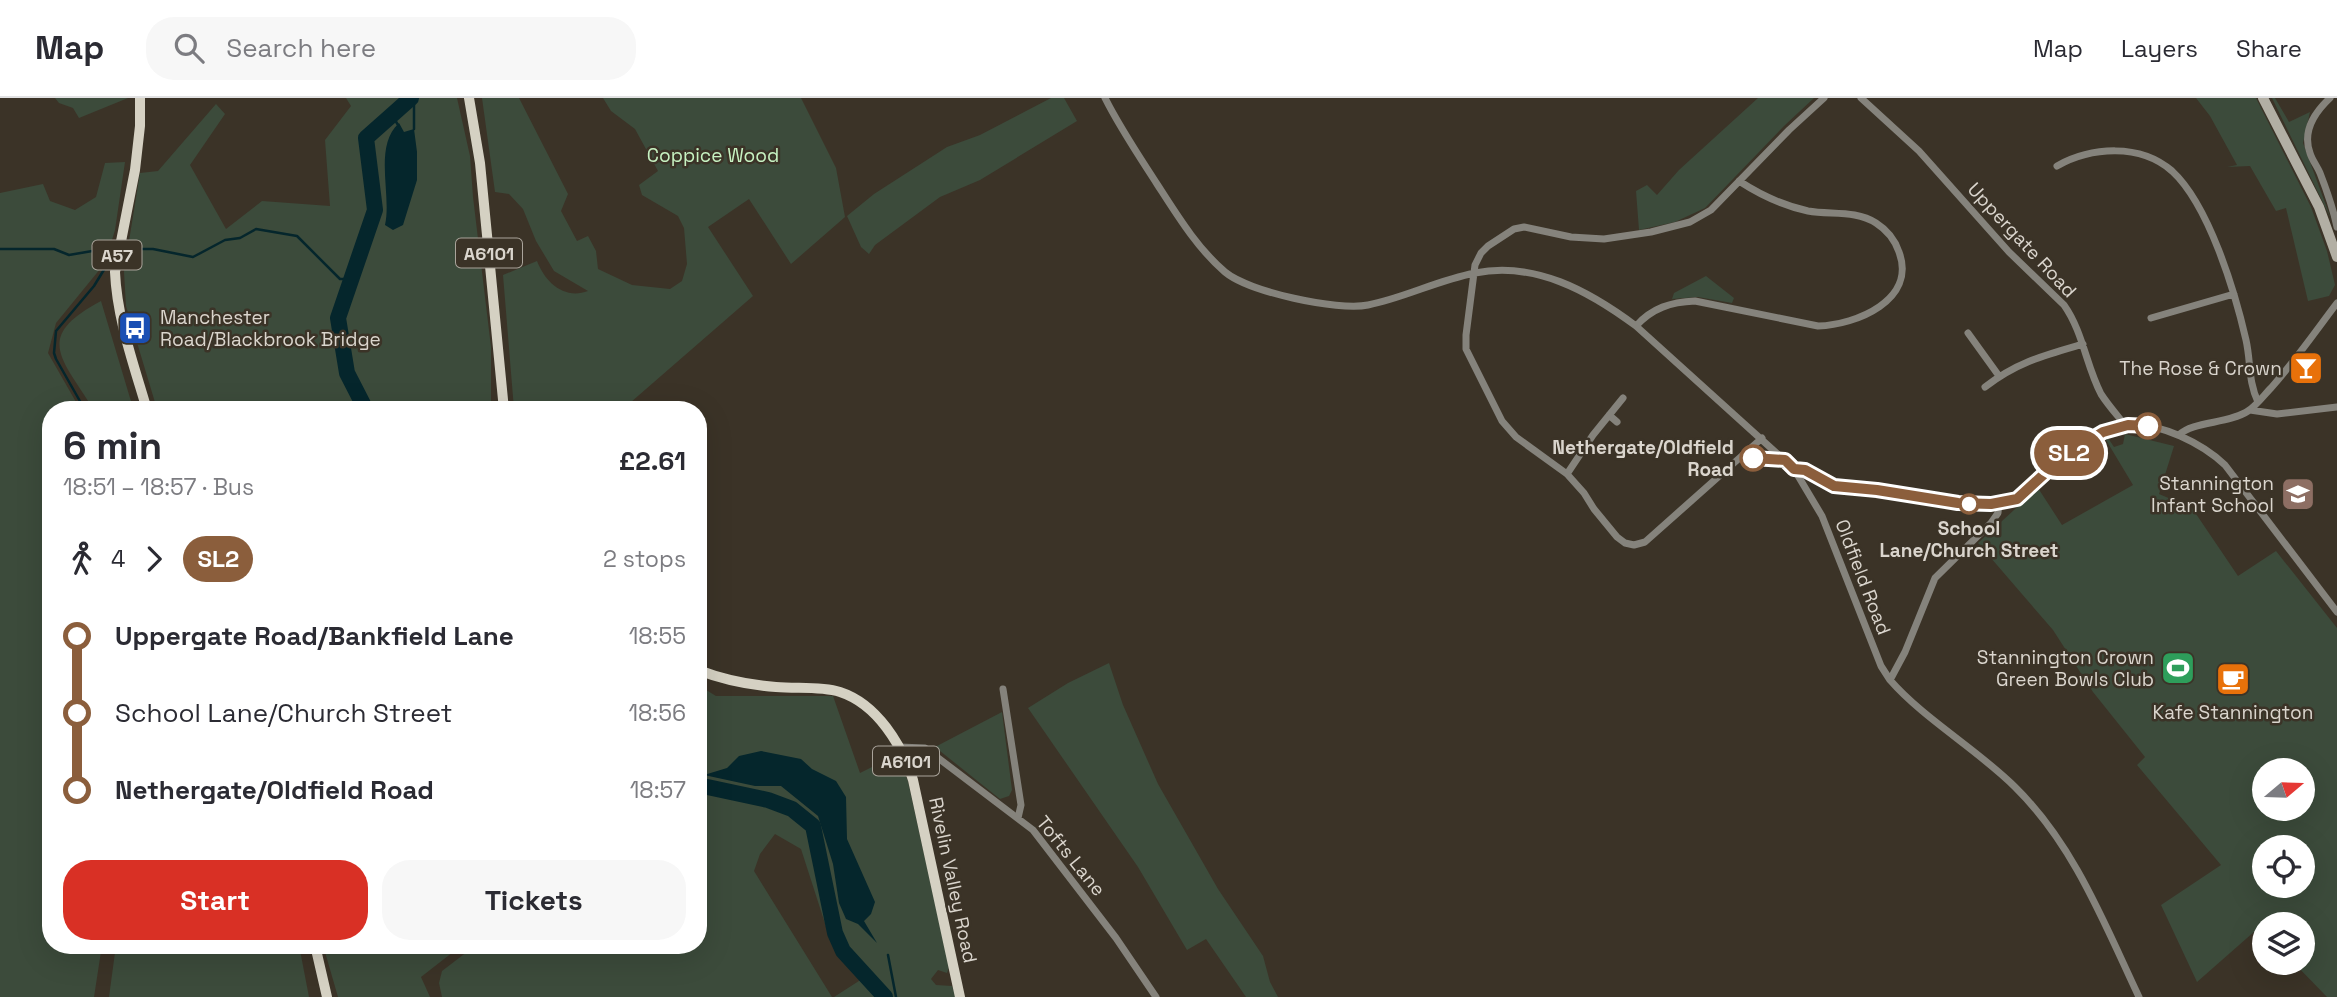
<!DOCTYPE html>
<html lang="en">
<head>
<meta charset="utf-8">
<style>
  :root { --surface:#fff; --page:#f7f7f7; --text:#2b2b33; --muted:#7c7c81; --line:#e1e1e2; --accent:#d93025 }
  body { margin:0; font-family:"Space Grotesk",sans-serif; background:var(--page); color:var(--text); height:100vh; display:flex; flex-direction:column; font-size:26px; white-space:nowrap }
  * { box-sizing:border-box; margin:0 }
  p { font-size:23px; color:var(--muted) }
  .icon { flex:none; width:38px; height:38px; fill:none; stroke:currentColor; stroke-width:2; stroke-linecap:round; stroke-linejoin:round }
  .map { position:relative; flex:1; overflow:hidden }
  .drawer { position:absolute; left:42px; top:303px; width:665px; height:553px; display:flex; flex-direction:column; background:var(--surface); border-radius:28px; box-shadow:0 7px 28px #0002 }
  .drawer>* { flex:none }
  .badge { padding:0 14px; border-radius:23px; font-size:24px; line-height:46px }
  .needle { width:46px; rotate:71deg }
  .tools { position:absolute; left:2252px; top:660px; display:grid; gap:14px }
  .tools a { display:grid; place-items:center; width:63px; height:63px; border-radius:50%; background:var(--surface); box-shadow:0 7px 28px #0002; font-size:35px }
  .map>.badge { position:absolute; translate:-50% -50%; box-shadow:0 0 0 4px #fff }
  .legs { display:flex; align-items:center; gap:10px; height:77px; padding:0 21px; font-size:23px }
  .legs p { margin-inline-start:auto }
  .headline { display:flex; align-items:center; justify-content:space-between; height:119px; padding:0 21px }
  h1 { font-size:38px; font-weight:700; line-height:52px }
  .primary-button { display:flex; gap:14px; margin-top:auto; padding:14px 21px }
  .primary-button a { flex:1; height:80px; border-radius:28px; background:var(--accent); color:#fff; font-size:28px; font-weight:700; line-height:80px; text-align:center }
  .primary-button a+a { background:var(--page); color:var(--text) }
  ul { padding:0 21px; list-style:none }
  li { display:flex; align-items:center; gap:24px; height:77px; font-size:26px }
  li i { display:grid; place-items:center; width:10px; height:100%; margin:0 9px; background:currentColor }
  li i::after { content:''; width:18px; height:18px; margin:-9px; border:5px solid; border-radius:50%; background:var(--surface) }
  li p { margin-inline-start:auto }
  li:first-child i { background:linear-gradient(#0000 50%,currentColor 0) }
  li:last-child i { background:linear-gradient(currentColor 50%,#0000 0) }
  header { display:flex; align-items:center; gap:42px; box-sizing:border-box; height:98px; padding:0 35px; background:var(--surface); border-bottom:2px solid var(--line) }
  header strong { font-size:33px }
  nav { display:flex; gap:38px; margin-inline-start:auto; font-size:24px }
  .search { width:490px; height:63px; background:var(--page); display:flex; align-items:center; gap:18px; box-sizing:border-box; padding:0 24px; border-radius:28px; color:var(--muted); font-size:26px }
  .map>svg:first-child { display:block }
  .green { fill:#3c4b3b; fill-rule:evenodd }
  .water { fill:#05262c }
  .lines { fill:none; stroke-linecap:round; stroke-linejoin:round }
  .stream { stroke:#05262c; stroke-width:2.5 }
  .river { stroke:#05262c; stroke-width:16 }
  .minor { stroke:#85837c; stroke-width:7 }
  .secondary { stroke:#b2afa4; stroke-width:10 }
  .primary { stroke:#d5d1c3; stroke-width:10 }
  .line-1-casing { stroke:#fff; stroke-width:16 }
  .line-1 { stroke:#8b5e3c; stroke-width:10 }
  .stop-1-dot { fill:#fff; stroke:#8b5e3c; stroke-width:3.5 }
  .labels { text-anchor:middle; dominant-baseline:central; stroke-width:5; stroke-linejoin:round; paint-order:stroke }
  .shield { fill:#3b3327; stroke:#aaa49b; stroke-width:2 }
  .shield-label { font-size:18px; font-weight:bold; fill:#dad5cd }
  .park-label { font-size:19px; fill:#c7f2c2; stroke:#3b3327 }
  .street-label { font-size:19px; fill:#dad5cd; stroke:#3b3327 }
  .poi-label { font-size:19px; fill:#dad5cd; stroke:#3b3327; text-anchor:end }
  .stop-label { font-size:19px; font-weight:bold; fill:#dad5cd; stroke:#3b3327; text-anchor:end }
</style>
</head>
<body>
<header>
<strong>Map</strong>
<div class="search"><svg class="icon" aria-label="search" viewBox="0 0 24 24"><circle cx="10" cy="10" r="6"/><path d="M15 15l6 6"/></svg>Search here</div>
<nav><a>Map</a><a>Layers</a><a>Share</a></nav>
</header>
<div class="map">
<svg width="2337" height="899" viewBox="0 0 2337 899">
  <rect width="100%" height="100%" fill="#3b3327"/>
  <path class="green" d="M55 0H128L79 20 73 10 59 5Z
    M346 0H457L470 58 473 99 491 249V311H157L126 208 124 174 140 75 158 73 216 6 225 16 190 67 226 131 262 103 330 108 325 42 351 8Z
    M482 0H519L568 96 561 113 577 143 588 138 596 153 598 171 632 187 670 191 682 183 687 166 684 130 678 118 642 97 639 87 658 73 635 31 611 13 603 0H801L836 70 845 119 791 166 749 101 708 129 753 198 623 311H514L503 177 537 163C545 184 564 202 588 193L554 173 536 143 523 111 509 96 495 94Z
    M1051 0H1064L1077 23 980 82 940 99 875 147 869 156 861 149 847 118 874 96 947 49 980 37Z
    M1758 0H1814L1784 28 1705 110 1675 124 1639 132 1636 93 1647 87 1657 97 1679 72Z
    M2196 0H2256L2311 109 2327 153 2335 187 2329 198 2308 203 2286 110 2276 113 2250 68 2227 69 2237 67 2210 18Z
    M2272 0H2275L2289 24 2310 14 2303 45 2331 121Z
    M125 64 115 132 105 165 56 225 48 255 80 311 51 312V847H102L94 899H0V95L43 86 50 103 75 112 96 99 105 65Z
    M1706 178 1734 200 1732 205 1698 199 1672 201 1674 195Z
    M101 203 130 300 134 311H93C62 260 33 239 101 203Z
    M2125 336 2174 348 2159 396 2192 410 2238 478 2276 453 2337 530V899H2327L2294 865 2303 864V826H2264V840L2255 833 2197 884 2161 807 2221 767 2137 667 2145 659 2093 594 2053 532 1978 445 2038 390 2062 427 2133 387 2106 342 2108 340 2114 349 2123 346ZM2303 672V710H2264V672ZM2264 749H2303V788H2264Z
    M1109 565 1123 607 1158 686 1218 791 1263 858 1270 884 1278 899H1246L1206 841 1187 852 1138 769 1028 610 1068 585Z
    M698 587 716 598H833L860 675 896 657 908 683 949 869 947 875 938 872 931 881 936 887 952 888 956 899H834L862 881 831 844 801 751 775 736 760 756 754 773 832 899H442L439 885 442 873 476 847H698Z
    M1002 614 1012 692 1009 698 1000 701 935 649Z
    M116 847H299L309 899H109Z
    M323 847H462L421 879 430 899H338Z"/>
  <path class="water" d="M399 25 404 34 414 31 417 54V82L403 127 393 132 385 127C392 96 373 49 399 25Z
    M761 653 801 661 812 671 836 683 846 699 847 741 875 804 871 816 864 823 877 845 858 826 846 821 839 805 833 766 818 718 781 688H755L704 677 727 670 739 658Z"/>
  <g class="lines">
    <path class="stream" d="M414 0V31
      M392 17 398 27
      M0 151H54L69 157 104 151 103 164 105 170 94 188 56 233 54 255 56 261 85 312
      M131 151H153L193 159 225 142 240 140 256 131 297 138 340 181H350
      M698 676 704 677
      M888 857 896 899"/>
    <path class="river" d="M366 312 347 275 338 220 375 112 366 40 411 0
      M698 687 768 702 792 711 813 728 835 835 843 853 885 899"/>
    <path class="minor" d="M1105 0C1120 30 1139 58 1157 86 1177 117 1197 150 1225 174 1249 194 1337 213 1368 207 1404 200 1438 182 1475 175 1535 163 1589 193 1636 228L1794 371 1822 418 1881 568 1890 582C1924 621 1978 652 2015 689 2074 747 2104 825 2139 899
      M1861 0 1919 53 2009 154 2064 207C2083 234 2086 267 2101 296 2108 307 2117 317 2125 327
      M2330 0C2315 14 2302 33 2310 55 2312 62 2317 68 2320 75 2327 93 2333 110 2337 129
      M2057 68C2091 49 2140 45 2172 73 2209 107 2235 194 2246 242 2251 264 2248 283 2258 304
      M2151 220 2234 196
      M1636 228C1652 210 1671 204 1695 203L1818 228C1856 227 1917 202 1899 154 1895 142 1887 132 1876 125 1856 112 1831 117 1808 113 1785 108 1759 96 1739 83
      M1968 235 1999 278
      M1985 289C2017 264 2045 257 2083 246
      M2250 312 2277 316 2337 309
      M1609 317 1617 324
      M2179 337C2193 323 2229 326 2248 313 2257 307 2264 297 2271 290 2295 263 2315 234 2337 205
      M1762 340 1645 444 1634 447 1625 445 1617 439 1594 411 1584 395 1567 376 1516 339 1502 323 1466 251V237L1475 167 1481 155 1488 148 1514 131 1524 129 1571 139 1604 141 1651 134 1690 124 1711 112 1789 32 1824 0
      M1794 371C1809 372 1818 383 1833 388 1848 392 1865 390 1881 392 1917 397 1955 408 1992 406 2023 404 2040 379 2062 360 2080 345 2104 329 2128 327 2160 324 2203 346 2225 367L2337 514
      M1567 376 1593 337 1623 300
      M1890 582 1905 554 1935 480 1991 425 1998 415 1999 405
      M1003 591 1021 707 1018 720
      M899 649 925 650 1033 732 1116 840 1156 899"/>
    <path class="secondary" d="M2263 0 2319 109 2337 159"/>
    <path class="primary" d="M140 0V28L135 72 115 174C117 221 134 267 147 312
      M469 0 480 65 504 312
      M698 572C724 582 749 587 776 589 797 591 820 588 840 594 877 606 902 647 913 682L960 899
      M315 847 327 899"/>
  </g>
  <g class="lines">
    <g class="line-1-casing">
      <path id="line-1" d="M1753 360 1785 362 1794 371 1805 372 1834 388 1877 392 1958 405 1991 406 2017 401 2066 356 2103 334 2128 327 2148 328"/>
    </g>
    <use href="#line-1" class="line-1"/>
  </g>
  <defs>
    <g id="bus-square" transform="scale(1.75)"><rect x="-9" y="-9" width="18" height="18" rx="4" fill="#1a4fb4" stroke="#3b3327"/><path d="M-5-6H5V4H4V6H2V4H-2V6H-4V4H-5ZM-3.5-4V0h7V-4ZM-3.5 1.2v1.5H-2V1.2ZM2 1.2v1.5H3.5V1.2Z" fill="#fff"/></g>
    <g id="bar-square" transform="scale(1.75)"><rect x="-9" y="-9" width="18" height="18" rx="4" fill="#e8710a" stroke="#3b3327"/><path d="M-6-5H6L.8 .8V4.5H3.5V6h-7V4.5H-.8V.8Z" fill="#fff"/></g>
    <g id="school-square" transform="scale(1.75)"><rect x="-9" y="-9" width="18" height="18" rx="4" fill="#8d6e63" stroke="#3b3327"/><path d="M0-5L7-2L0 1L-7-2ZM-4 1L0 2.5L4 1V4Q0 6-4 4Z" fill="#fff"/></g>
    <g id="stadium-square" transform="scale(1.75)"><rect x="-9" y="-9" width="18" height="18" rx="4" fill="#2e9e5b" stroke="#3b3327"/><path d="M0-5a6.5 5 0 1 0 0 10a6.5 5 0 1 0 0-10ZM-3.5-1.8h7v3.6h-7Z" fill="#fff"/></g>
    <g id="cafe-square" transform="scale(1.75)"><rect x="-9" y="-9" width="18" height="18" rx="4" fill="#e8710a" stroke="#3b3327"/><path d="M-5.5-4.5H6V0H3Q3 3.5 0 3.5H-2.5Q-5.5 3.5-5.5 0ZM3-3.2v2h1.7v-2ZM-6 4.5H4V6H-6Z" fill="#fff"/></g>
  </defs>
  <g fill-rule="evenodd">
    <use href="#bus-square" x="135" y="230"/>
    <use href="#bar-square" x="2306" y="270"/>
    <use href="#school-square" x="2298" y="396"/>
    <use href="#stadium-square" x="2178" y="570"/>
    <use href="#cafe-square" x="2233" y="581"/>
  </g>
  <g class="stop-1-dot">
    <circle cx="2148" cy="328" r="12"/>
    <circle cx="1753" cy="360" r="12"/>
    <circle cx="1969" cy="406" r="9"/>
  </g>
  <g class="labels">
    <g class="shield">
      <rect x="456" y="140.5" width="66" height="29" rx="5"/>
      <rect x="92.5" y="142.5" width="49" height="29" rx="5"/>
      <rect x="873" y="648.5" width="66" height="29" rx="5"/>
    </g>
    <g class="shield-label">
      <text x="489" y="155">A6101</text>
      <text x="117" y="157">A57</text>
      <text x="906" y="663">A6101</text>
    </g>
    <g class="park-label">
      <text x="713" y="57">Coppice Wood</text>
    </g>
    <g class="street-label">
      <text transform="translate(2022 142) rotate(47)">Uppergate Road</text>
      <text transform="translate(1863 479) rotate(69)">Oldfield Road</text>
      <text transform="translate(1071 758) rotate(51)">Tofts Lane</text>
      <text transform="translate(953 782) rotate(78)">Rivelin Valley Road</text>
    </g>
    <g class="poi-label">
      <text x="160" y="219" text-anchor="start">Manchester<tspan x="160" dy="22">Road/Blackbrook Bridge</tspan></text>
      <text x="2282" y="270">The Rose &amp; Crown</text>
      <text x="2274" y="385">Stannington<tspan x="2274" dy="22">Infant School</tspan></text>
      <text x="2154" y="559">Stannington Crown<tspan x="2154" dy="22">Green Bowls Club</tspan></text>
      <text x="2233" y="614" text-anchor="middle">Kafe Stannington</text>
    </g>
    <g class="stop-label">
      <text x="1734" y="349">Nethergate/Oldfield<tspan x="1734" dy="22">Road</tspan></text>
      <text x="1969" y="430" text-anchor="middle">School<tspan x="1969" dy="22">Lane/Church Street</tspan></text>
    </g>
  </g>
</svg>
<div class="tools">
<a><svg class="needle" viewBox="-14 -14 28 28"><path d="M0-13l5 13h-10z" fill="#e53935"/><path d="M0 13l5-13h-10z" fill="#7c7c81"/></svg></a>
<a><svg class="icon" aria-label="locate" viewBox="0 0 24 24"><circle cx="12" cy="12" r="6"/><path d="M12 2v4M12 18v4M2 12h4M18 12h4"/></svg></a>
<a><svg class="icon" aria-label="layers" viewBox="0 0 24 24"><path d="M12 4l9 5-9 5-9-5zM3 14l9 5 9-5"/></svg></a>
</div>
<b class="badge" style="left:2069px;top:355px;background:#8b5e3c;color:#fff">SL2</b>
<section class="drawer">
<div class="headline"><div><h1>6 min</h1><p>18:51 – 18:57 · Bus</p></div><b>£2.61</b></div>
<div class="legs"><svg class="icon" aria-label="walk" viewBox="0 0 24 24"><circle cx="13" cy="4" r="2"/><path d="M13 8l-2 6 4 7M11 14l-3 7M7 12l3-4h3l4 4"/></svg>4<svg class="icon" aria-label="forward" viewBox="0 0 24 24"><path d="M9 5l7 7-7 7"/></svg><b class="badge" style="background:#8b5e3c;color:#fff">SL2</b><p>2 stops</p></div>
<ul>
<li><i style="color:#8b5e3c"></i><b>Uppergate Road/Bankfield Lane</b><p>18:55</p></li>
<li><i style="color:#8b5e3c"></i><span>School Lane/Church Street</span><p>18:56</p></li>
<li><i style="color:#8b5e3c"></i><b>Nethergate/Oldfield Road</b><p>18:57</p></li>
</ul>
<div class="primary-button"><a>Start</a><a>Tickets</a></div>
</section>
</div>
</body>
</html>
